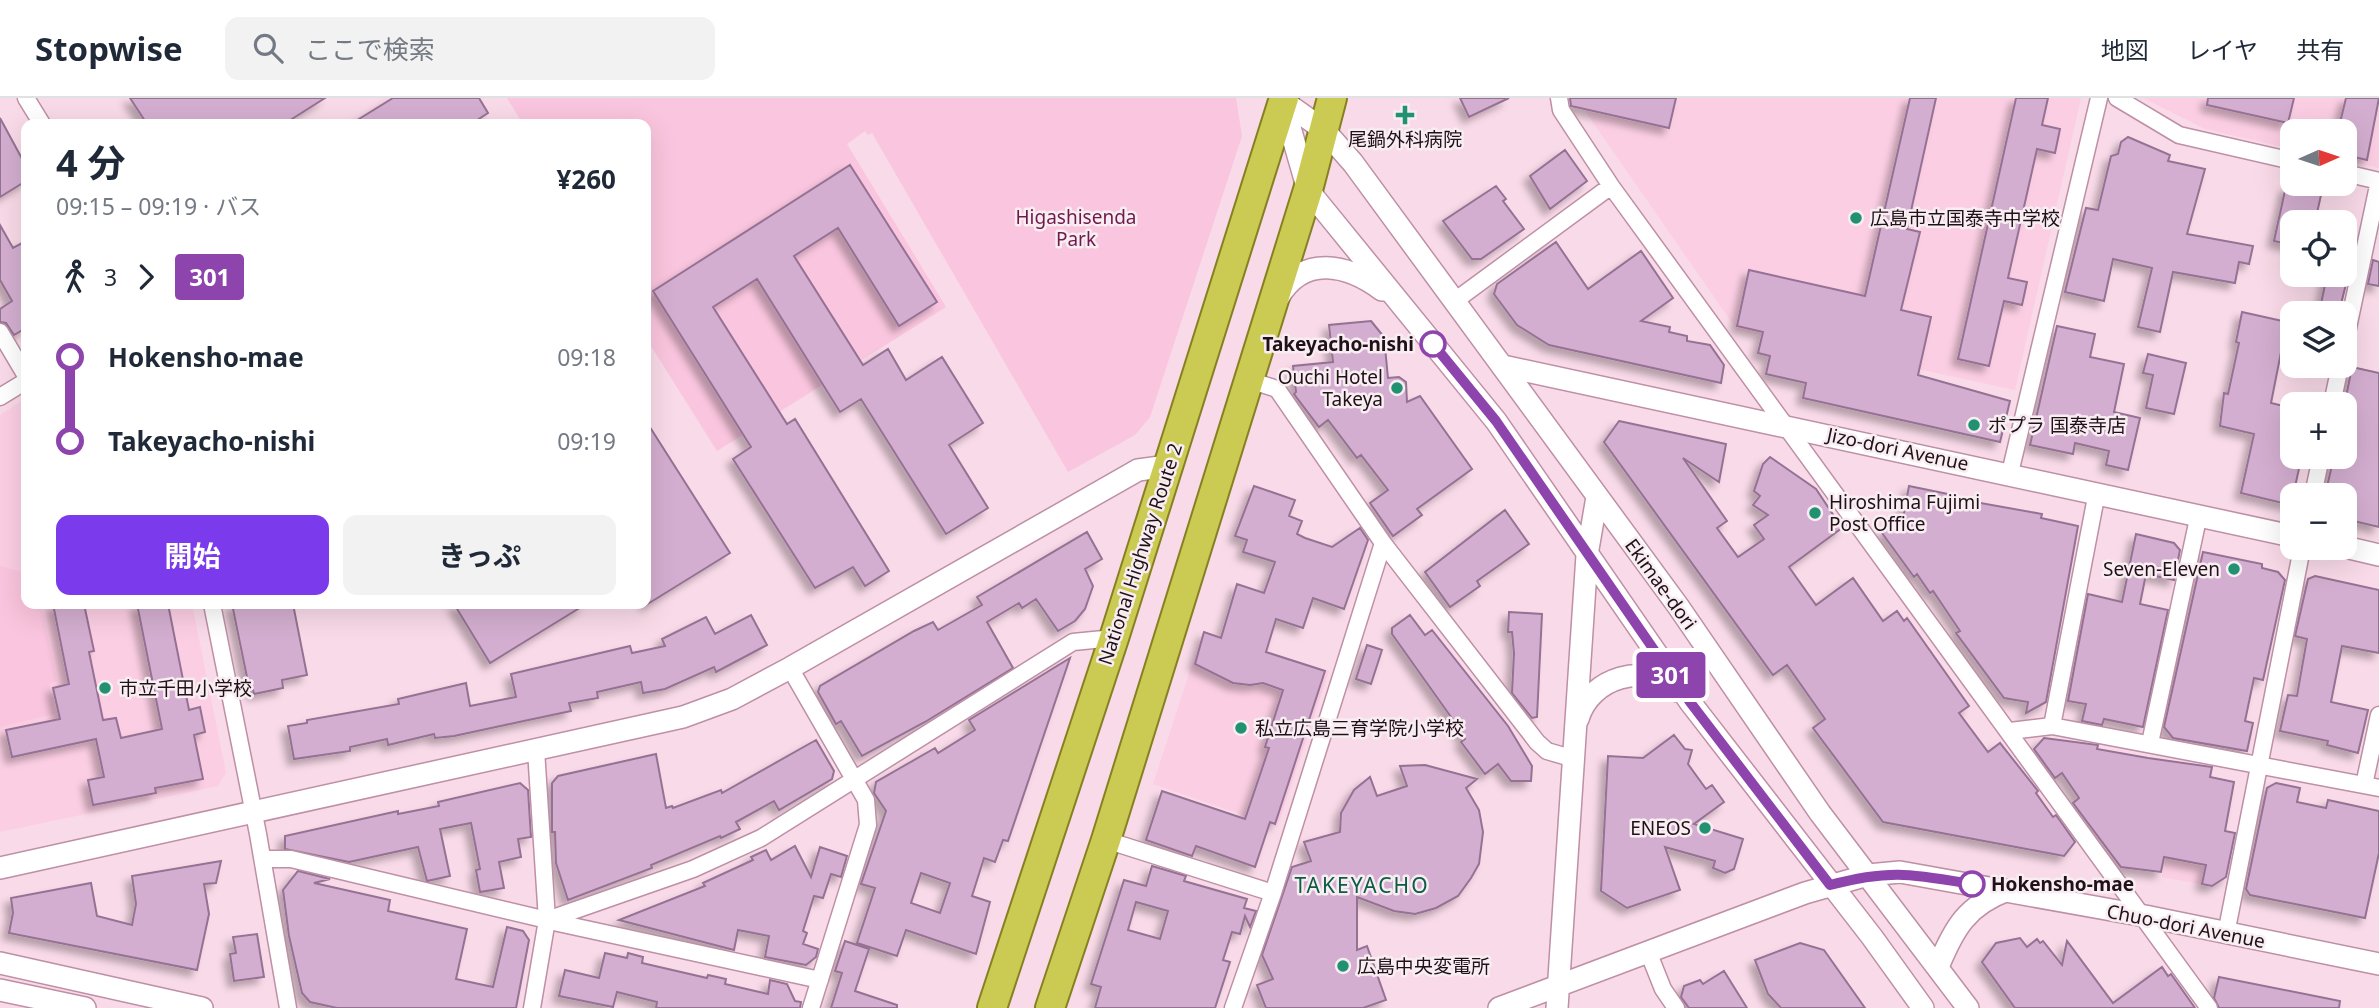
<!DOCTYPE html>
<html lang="ja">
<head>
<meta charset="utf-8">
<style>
  :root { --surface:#fff; --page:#f2f2f3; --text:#1f2937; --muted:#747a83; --line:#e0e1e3; --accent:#7c3aed }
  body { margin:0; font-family:"Noto Sans","Noto Sans JP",sans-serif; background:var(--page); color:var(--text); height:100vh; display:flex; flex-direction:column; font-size:26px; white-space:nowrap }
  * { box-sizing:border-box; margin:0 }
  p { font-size:23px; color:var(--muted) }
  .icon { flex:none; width:38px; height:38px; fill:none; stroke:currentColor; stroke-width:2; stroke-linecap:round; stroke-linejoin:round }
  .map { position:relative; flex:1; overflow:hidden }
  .details { position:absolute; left:21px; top:21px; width:630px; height:490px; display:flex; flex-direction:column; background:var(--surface); border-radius:14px; box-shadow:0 7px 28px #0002 }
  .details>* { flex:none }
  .badge { padding:0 14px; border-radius:5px; font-size:24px; line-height:46px }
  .needle { width:46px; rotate:87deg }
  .tools { position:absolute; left:2280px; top:21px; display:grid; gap:14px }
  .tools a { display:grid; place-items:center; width:77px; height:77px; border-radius:14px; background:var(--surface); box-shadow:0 7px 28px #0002; font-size:35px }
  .map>.badge { position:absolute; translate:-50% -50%; box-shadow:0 0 0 4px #fff }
  .legs { display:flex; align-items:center; gap:10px; height:77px; padding:0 35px; font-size:23px }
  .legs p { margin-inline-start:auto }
  .overview { display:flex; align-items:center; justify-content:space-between; height:119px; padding:0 35px }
  h1 { font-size:38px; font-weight:700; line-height:52px }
  .action { display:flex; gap:14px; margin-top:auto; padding:14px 35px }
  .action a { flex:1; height:80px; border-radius:14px; background:var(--accent); color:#fff; font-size:28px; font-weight:700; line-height:80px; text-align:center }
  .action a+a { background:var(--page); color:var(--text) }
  ul { padding:0 35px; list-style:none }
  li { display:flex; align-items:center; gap:24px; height:84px; font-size:26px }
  li i { display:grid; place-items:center; width:10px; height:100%; margin:0 9px; background:currentColor }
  li i::after { content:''; width:18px; height:18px; margin:-9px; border:5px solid; border-radius:50%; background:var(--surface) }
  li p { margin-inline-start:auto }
  li:first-child i { background:linear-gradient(#0000 50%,currentColor 0) }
  li:last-child i { background:linear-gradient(currentColor 50%,#0000 0) }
  header { display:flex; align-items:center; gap:42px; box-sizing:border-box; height:98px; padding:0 35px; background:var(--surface); border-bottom:2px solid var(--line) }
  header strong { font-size:33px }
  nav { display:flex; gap:38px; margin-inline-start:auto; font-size:24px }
  .search { width:490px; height:63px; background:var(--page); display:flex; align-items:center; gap:18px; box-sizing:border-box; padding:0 24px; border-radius:14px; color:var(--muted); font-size:26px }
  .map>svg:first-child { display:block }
  .built { fill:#fccee3 }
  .green { fill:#fac5de; fill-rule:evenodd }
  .building { fill:#d4aed0; stroke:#957293; stroke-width:2; fill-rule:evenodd; filter:url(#shadow) }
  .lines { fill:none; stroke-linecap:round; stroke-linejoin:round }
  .minor-casing { stroke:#be8fa5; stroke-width:19 }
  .tertiary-casing { stroke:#be8fa5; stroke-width:24 }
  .trunk-casing { stroke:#878022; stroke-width:32 }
  .minor { stroke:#fff; stroke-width:16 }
  .tertiary { stroke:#fff; stroke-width:21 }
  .trunk { stroke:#cbca52; stroke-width:28 }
  .line-1-casing { stroke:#fff; stroke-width:16 }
  .line-1 { stroke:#8e44ad; stroke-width:10 }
  .poi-dot { fill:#229171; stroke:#f8eef2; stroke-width:2.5 }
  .stop-1-dot { fill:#fff; stroke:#8e44ad; stroke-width:3.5 }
  .labels { text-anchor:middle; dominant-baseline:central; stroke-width:5; stroke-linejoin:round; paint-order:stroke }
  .poi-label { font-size:19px; fill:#201018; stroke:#f8eef2; text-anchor:start }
  .park-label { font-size:19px; fill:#6f194c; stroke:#f8eef2 }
  .stop-label { font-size:19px; font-weight:bold; fill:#201018; stroke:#f8eef2; text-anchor:end }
  .street-label { font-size:19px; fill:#201018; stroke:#f8eef2 }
  .neighbourhood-label { font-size:21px; letter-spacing:2px; fill:#0b5b45; stroke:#f8eef2 }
</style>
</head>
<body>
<header>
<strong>Stopwise</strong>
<div class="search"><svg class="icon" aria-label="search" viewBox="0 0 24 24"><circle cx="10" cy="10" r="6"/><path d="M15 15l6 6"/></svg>ここで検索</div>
<nav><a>地図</a><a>レイヤ</a><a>共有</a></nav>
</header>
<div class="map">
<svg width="2379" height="910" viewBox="0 0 2379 910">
  <defs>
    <filter id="shadow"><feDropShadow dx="-6" dy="6" stdDeviation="3.5" flood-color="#0004"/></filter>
  </defs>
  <rect width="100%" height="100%" fill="#f9dae8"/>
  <path class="built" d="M1576 0H2081L2015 292 1737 232Z
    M2143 0H2379V70L2345 62V33H2292V51L2205 31Z
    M26 300V506H192L226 675 218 688 0 734V317Z
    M1203 533 1329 573 1277 729 1153 686Z
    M2174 723 2235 734 2226 780 2212 788 2162 779Z"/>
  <path class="green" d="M507 0H1236L1242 38 1150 319 1135 337 1068 374 872 35 868 37 865 33 847 46 946 209 717 353 646 240V26H523ZM850 68 899 227 838 130 794 158 856 255 819 279 771 172 713 209 775 307 739 330 653 193Z
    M0 468 25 475 26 506H41L57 583 49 586 55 616 0 629Z"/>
  <path class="building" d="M130 0H325L284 26H147Z
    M393 0H479L488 15 471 26H351Z
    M1460 0H1509L1469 19Z
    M1570 0H1676L1669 30 1571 8Z
    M1910 0H1936L1907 131 1920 134 1901 212 1931 219 1918 277 2010 303 2000 344 1803 300 1806 285 1766 276 1770 258 1758 255 1763 234 1737 228 1749 172 1865 198Z
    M2016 0H2048L2042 27 2060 31 2055 55 2037 51 2008 180 2027 184 2022 207 2004 203 1989 268 1958 261Z
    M2208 0H2294L2288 25 2207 7Z
    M2346 0H2379L2367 62 2345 57V33H2338Z
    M0 20 26 68V83L0 99Z
    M2128 39 2170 57 2168 63 2205 71 2187 136 2253 148 2249 166 2239 164 2235 185 2173 174 2160 234 2138 229 2152 170 2113 161 2104 203 2065 194 2086 110 2098 112 2111 58 2118 56 2121 44Z
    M1565 52 1587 83 1550 111 1530 78Z
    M850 67 937 204 899 228 838 130 794 158 863 267 888 251 906 282 942 259 983 325 949 347 988 410 946 436 861 301 840 314 757 181 713 209 787 326 795 321 889 473 865 488 853 469 815 490 733 361 751 349 653 193Z
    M1496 88 1506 101 1503 103 1524 131 1481 161H1472L1443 123Z
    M2286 88 2321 97 2315 124H2292V147L2274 143Z
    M0 127 13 150 26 143V230L14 237 6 225 0 224V211L12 203 0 182Z
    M1556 144 1588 191 1641 153 1673 200 1641 223 1670 229 1669 234 1687 238V243L1710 247 1724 267 1721 285 1549 247 1517 227 1494 196 1497 186Z
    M2345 156 2353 158 2340 210 2321 206 2327 177H2345Z
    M2373 162 2379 164V188L2368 186Z
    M2242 214 2287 224 2271 305 2292 310V364L2300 366 2291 407 2241 395 2254 336 2220 328 2224 295 2228 296 2239 245 2236 244Z
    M1371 223 1384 239 1388 280 1399 279 1406 284 1407 304 1420 298 1472 371 1417 411 1422 417 1393 438 1370 405 1388 392 1361 357 1357 360 1328 322 1319 329 1294 296 1296 294 1293 268 1333 264 1329 227Z
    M2057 228 2095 236 2090 259 2124 266 2114 314 2140 320 2128 372 2106 367 2109 353 2075 345 2073 356 2030 347Z
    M2148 256 2186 265 2174 316 2146 310 2153 277 2143 275Z
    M2352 269 2379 275V429L2345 421V397H2325L2334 359H2345V339L2353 301 2346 299Z
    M646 323 730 455 646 507Z
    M1619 323 1726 346 1719 384 1683 360 1727 423 1717 430 1738 459 1764 441 1754 427 1768 417 1753 407 1760 398 1754 393 1763 366 1770 359 1816 391 1842 430 1789 469 1816 507 1853 480 1883 523 1897 513 1904 523 1907 520 1969 608 1959 615 1988 654 2000 645 2038 693 2036 695 2053 719 2056 717 2075 744 2064 758 1883 724 1813 630 1825 621 1787 567 1773 577 1604 344Z
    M1254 388 1295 402 1289 418 1302 423 1297 436 1305 440 1332 449 1360 430 1368 442 1344 511 1313 500 1303 530 1276 521 1266 554 1325 573 1275 726 1270 724 1255 769 1196 748 1192 758 1146 742 1162 693 1245 721 1269 650 1265 649 1283 592 1263 585 1250 587 1233 585 1195 566 1204 534 1221 540 1237 486 1264 495 1275 464 1243 454 1247 442 1235 438Z
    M1909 388 1948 396 1947 399 2042 416 2041 420 2078 428 2046 604 2026 615 2028 604 2004 600 1956 535 1960 533 1933 493 1930 495 1917 476 1914 479 1882 435 1903 420Z
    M1505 412 1529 446 1477 483 1480 488 1450 509 1425 474Z
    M1087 434 1102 461 1085 471 1093 488 1085 511 1075 523 1058 533 1036 501 1022 510 1019 505 987 524 1013 570 925 624 862 658 841 623 836 626 818 594 820 588 914 533 933 524 938 532 982 507 977 499Z
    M2136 436 2174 445 2180 452 2174 482 2146 476 2140 506 2168 512 2143 629 2104 621 2102 627 2082 623 2086 606 2068 603 2088 496 2122 504Z
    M2203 454 2262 466V470L2278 474 2285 482 2263 582 2254 580 2245 623 2253 625 2247 653 2173 640 2164 629Z
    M2315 478 2379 492V555L2342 548 2331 604 2368 612 2358 655 2327 647 2328 643 2280 633 2288 597 2297 598 2307 541 2295 538 2308 481Z
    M53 506H84L94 553 89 554 103 622 116 620 121 640 162 631 137 506H168L189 612 200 609 205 634 194 637 203 681 155 690 156 695 93 707 88 682 104 679 96 641 12 659 6 632 60 621 53 590 69 586Z
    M232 506H293L307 577 282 582 283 590 254 596 252 588 249 589Z
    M454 506H586L490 565Z
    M1509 514 1542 516 1537 619 1532 620 1512 595 1514 555 1512 534H1508Z
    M751 517 767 547 716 574 714 569 665 591 643 595 641 584 597 594 598 600 569 605 571 613 519 624 454 638 435 640 434 636 388 647 387 641 350 649V653L294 661 288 628 307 625V622L399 606 398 601 466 585 470 608 516 599 511 576 630 548 632 555 665 548 662 541 706 519 715 536Z
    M1410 517 1425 537 1432 532 1508 628 1532 668 1531 683H1511L1498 666 1485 676 1461 644 1465 641 1451 619 1392 536V530Z
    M1367 547 1382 552 1371 586 1356 581Z
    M1070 560 1008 743 1003 742 995 764 984 760 972 798 990 804 976 856 906 832 897 858 857 845 875 790 861 786 886 713 874 695 876 684 935 650 938 655 975 632 969 622ZM921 775 950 785 940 815 911 805Z
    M1674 637 1685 651 1692 652 1688 666 1706 691 1712 687 1724 704 1694 726 1743 741 1734 771 1725 775 1713 770 1715 763 1665 749 1680 792 1627 810 1601 793 1608 658 1643 660Z
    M2044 640 2098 647 2097 651 2148 660 2212 669 2210 679 2234 684 2225 733 2235 735 2226 779 2212 788 2202 786 2206 767 2164 759 2161 774 2121 769 2073 705 2079 700 2062 675 2055 680 2034 651Z
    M816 642 834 673 832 681 779 712 774 703 736 724 740 731 721 740 720 738 651 767 652 770 568 802 556 765 555 734H552V685L558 678 656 656 666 710 672 708 673 710 721 692 722 695Z
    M1425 667 1477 681 1466 690 1479 712 1483 734 1479 766 1471 780 1458 798 1436 810 1415 816 1394 813 1357 799V852L1367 848 1386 902 1363 910H1266L1257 887 1273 881 1262 857 1292 769 1311 763 1304 744 1340 734 1341 715 1354 692 1370 679 1377 698 1407 688 1400 668Z
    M520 685 528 692 531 739 518 741 521 759 499 764 504 790 480 794 476 772 480 771 471 725 440 731 450 778 427 783 418 749 349 764 285 751V738L398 713V716L439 708 438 704Z
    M2276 685 2300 690 2297 704 2326 710 2328 702 2379 713V755L2365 820 2250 797 2246 791 2267 690Z
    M795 748 811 779 820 749 847 758 841 779 831 776 823 800 814 798 803 833 807 835 803 846 818 851 816 859 806 867 765 859 769 838 738 832 734 852 619 822 705 788 703 785 753 762 751 759 766 752 771 762Z
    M221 763 216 785 204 786 209 816 197 872 9 835 13 815 11 800 91 785 97 818 132 827 136 806 132 778Z
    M1152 768 1186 778 1184 783 1247 801 1244 810 1256 813 1250 829 1245 818 1240 836 1232 834 1223 862 1230 864 1215 910H1095L1101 889 1091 886 1124 782 1146 788ZM1136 804 1168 813 1160 841 1128 832Z
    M298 773 330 781 314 785 390 802 388 813 467 831 456 881 493 889 507 829 523 833 529 842 516 910H337L310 904 302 895 289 838 283 792Z
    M257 836 264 879 234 883 230 856 236 855 233 839Z
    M2020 840 2027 849 2037 841 2040 845 2043 843 2062 867 2067 843 2113 905 2162 869 2168 878 2171 876 2195 910H2015L1982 864 1996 845Z
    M845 843 869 851 855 893 897 907V910H831L842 875 835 873Z
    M1800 845 1824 852 1865 910H1781L1768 896 1755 862Z
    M605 855 627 860 628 855 643 859 642 865 707 880 708 877 726 881 725 886 768 896 770 882 787 886 795 903 801 904 800 910H656L657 904 617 894 613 909 559 898 565 872 599 880Z
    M1724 873 1747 910H1689L1681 899 1684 888 1700 882 1703 886Z
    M2219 879 2340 903 2339 910H2219L2214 900Z"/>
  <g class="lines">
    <g class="minor-casing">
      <path id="minor" d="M26 0 42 26
        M1559 0 1561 12 1611 88 2209 910
        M2117 0 2179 37 2292 63
        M2345 75 2379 83 2345 244
        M1456 202 1611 88
        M0 234 26 278
        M1249 282 1277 291 1383 445 1537 644 1547 653 1571 660
        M0 299 26 283
        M2332 306 2340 268
        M2010 375 2099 0
        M2313 397 2321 359
        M212 506 258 736 288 910
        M790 570 866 702 868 727 811 910
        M2052 628 2097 394
        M2010 633 2052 628 2379 690
        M2150 645 2199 416
        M2364 687 2379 617
        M1106 742 1273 795
        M263 761H291L547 822 693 771 761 740 1073 544 1114 540
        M549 823 820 882
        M2226 836 2302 450
        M1649 856 1663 891 1676 910
        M532 910 547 822 536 652
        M1233 910 1273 795 1383 445"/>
    </g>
    <g class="tertiary-casing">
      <path id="tertiary" d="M1282 2 1308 92 1496 323 1690 604 1872 839 1923 910
        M1283 3 1324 32 1353 65 1678 508 1820 715 1968 910
        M1278 200C1303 156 1347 166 1382 192
        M1503 268 2292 438
        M2345 449 2379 457
        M1578 621C1590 579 1646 563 1678 593
        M0 770 683 619 732 601 790 570 1138 372 1168 368
        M0 865 202 910
        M1938 869C1954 830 1967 807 2008 792
        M0 892 85 910
        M1499 910 1805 795 1868 777 1900 774 2145 818 2379 866
        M1557 910 1587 457 1597 399"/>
    </g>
    <g class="trunk-casing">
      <path id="trunk" d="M992 910 1114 540 1284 0
        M1050 910 1106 742 1308 92 1332 0"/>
    </g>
    <use href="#minor" class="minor"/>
    <use href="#tertiary" class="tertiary"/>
    <use href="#trunk" class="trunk"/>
  </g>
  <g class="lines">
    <g class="line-1-casing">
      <path id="line-1" d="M1433 246 1496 323 1690 604 1830 787C1890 771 1912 776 1972 786"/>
    </g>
    <use href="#line-1" class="line-1"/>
  </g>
  <g class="poi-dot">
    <path d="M1401.5 6.5h7v7h7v7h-7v7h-7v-7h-7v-7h7z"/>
    <circle cx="1856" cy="120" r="7"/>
    <circle cx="1397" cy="290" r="7"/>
    <circle cx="1974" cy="327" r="7"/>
    <circle cx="1815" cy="415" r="7"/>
    <circle cx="2234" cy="471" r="7"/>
    <circle cx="105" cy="590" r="7"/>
    <circle cx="1241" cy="630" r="7"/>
    <circle cx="1705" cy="730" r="7"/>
    <circle cx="1343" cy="868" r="7"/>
  </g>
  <g class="stop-1-dot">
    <circle cx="1433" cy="246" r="12"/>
    <circle cx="1972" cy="786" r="12"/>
  </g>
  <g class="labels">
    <g class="poi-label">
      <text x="1405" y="41" text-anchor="middle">尾鍋外科病院</text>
      <text x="1870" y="120">広島市立国泰寺中学校</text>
      <text x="1383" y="279" text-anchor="end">Ouchi Hotel<tspan x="1383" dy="22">Takeya</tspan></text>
      <text x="1988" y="327">ポプラ 国泰寺店</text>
      <text x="1829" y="404">Hiroshima Fujimi<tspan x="1829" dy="22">Post Office</tspan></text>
      <text x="2220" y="471" text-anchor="end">Seven-Eleven</text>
      <text x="119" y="590">市立千田小学校</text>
      <text x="1255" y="630">私立広島三育学院小学校</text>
      <text x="1691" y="730" text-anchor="end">ENEOS</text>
      <text x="1357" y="868">広島中央変電所</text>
    </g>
    <g class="park-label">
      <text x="1076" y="119">Higashisenda<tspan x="1076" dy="22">Park</tspan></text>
    </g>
    <g class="stop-label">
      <text x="1414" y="246">Takeyacho-nishi</text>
      <text x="1991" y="786" text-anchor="start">Hokensho-mae</text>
    </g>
    <g class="street-label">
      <text transform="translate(1898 351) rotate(12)">Jizo-dori Avenue</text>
      <text transform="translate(1140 456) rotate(-72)">National Highway Route 2</text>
      <text transform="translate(1661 486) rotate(54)">Ekimae-dori</text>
      <text transform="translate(2186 828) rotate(11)">Chuo-dori Avenue</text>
    </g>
    <g class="neighbourhood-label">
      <text x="1362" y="787">TAKEYACHO</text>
    </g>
  </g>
</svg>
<div class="tools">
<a><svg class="needle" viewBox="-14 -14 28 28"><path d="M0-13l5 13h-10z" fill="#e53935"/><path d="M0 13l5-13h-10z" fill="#747a83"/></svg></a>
<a><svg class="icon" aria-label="locate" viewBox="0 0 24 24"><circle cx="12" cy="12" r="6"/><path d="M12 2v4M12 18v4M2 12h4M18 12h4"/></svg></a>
<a><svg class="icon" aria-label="layers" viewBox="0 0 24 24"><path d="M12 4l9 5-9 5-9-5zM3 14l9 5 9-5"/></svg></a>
<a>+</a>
<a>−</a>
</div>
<b class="badge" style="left:1671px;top:577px;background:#8e44ad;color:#fff">301</b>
<section class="details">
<div class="overview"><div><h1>4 分</h1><p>09:15 – 09:19 · バス</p></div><b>¥260</b></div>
<div class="legs"><svg class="icon" aria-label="walk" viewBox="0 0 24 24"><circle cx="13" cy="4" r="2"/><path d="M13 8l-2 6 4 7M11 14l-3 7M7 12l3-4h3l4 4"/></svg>3<svg class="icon" aria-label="forward" viewBox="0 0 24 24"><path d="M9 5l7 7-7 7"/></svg><b class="badge" style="background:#8e44ad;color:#fff">301</b></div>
<ul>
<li><i style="color:#8e44ad"></i><b>Hokensho-mae</b><p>09:18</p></li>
<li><i style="color:#8e44ad"></i><b>Takeyacho-nishi</b><p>09:19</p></li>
</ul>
<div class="action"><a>開始</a><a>きっぷ</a></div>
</section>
</div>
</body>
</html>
